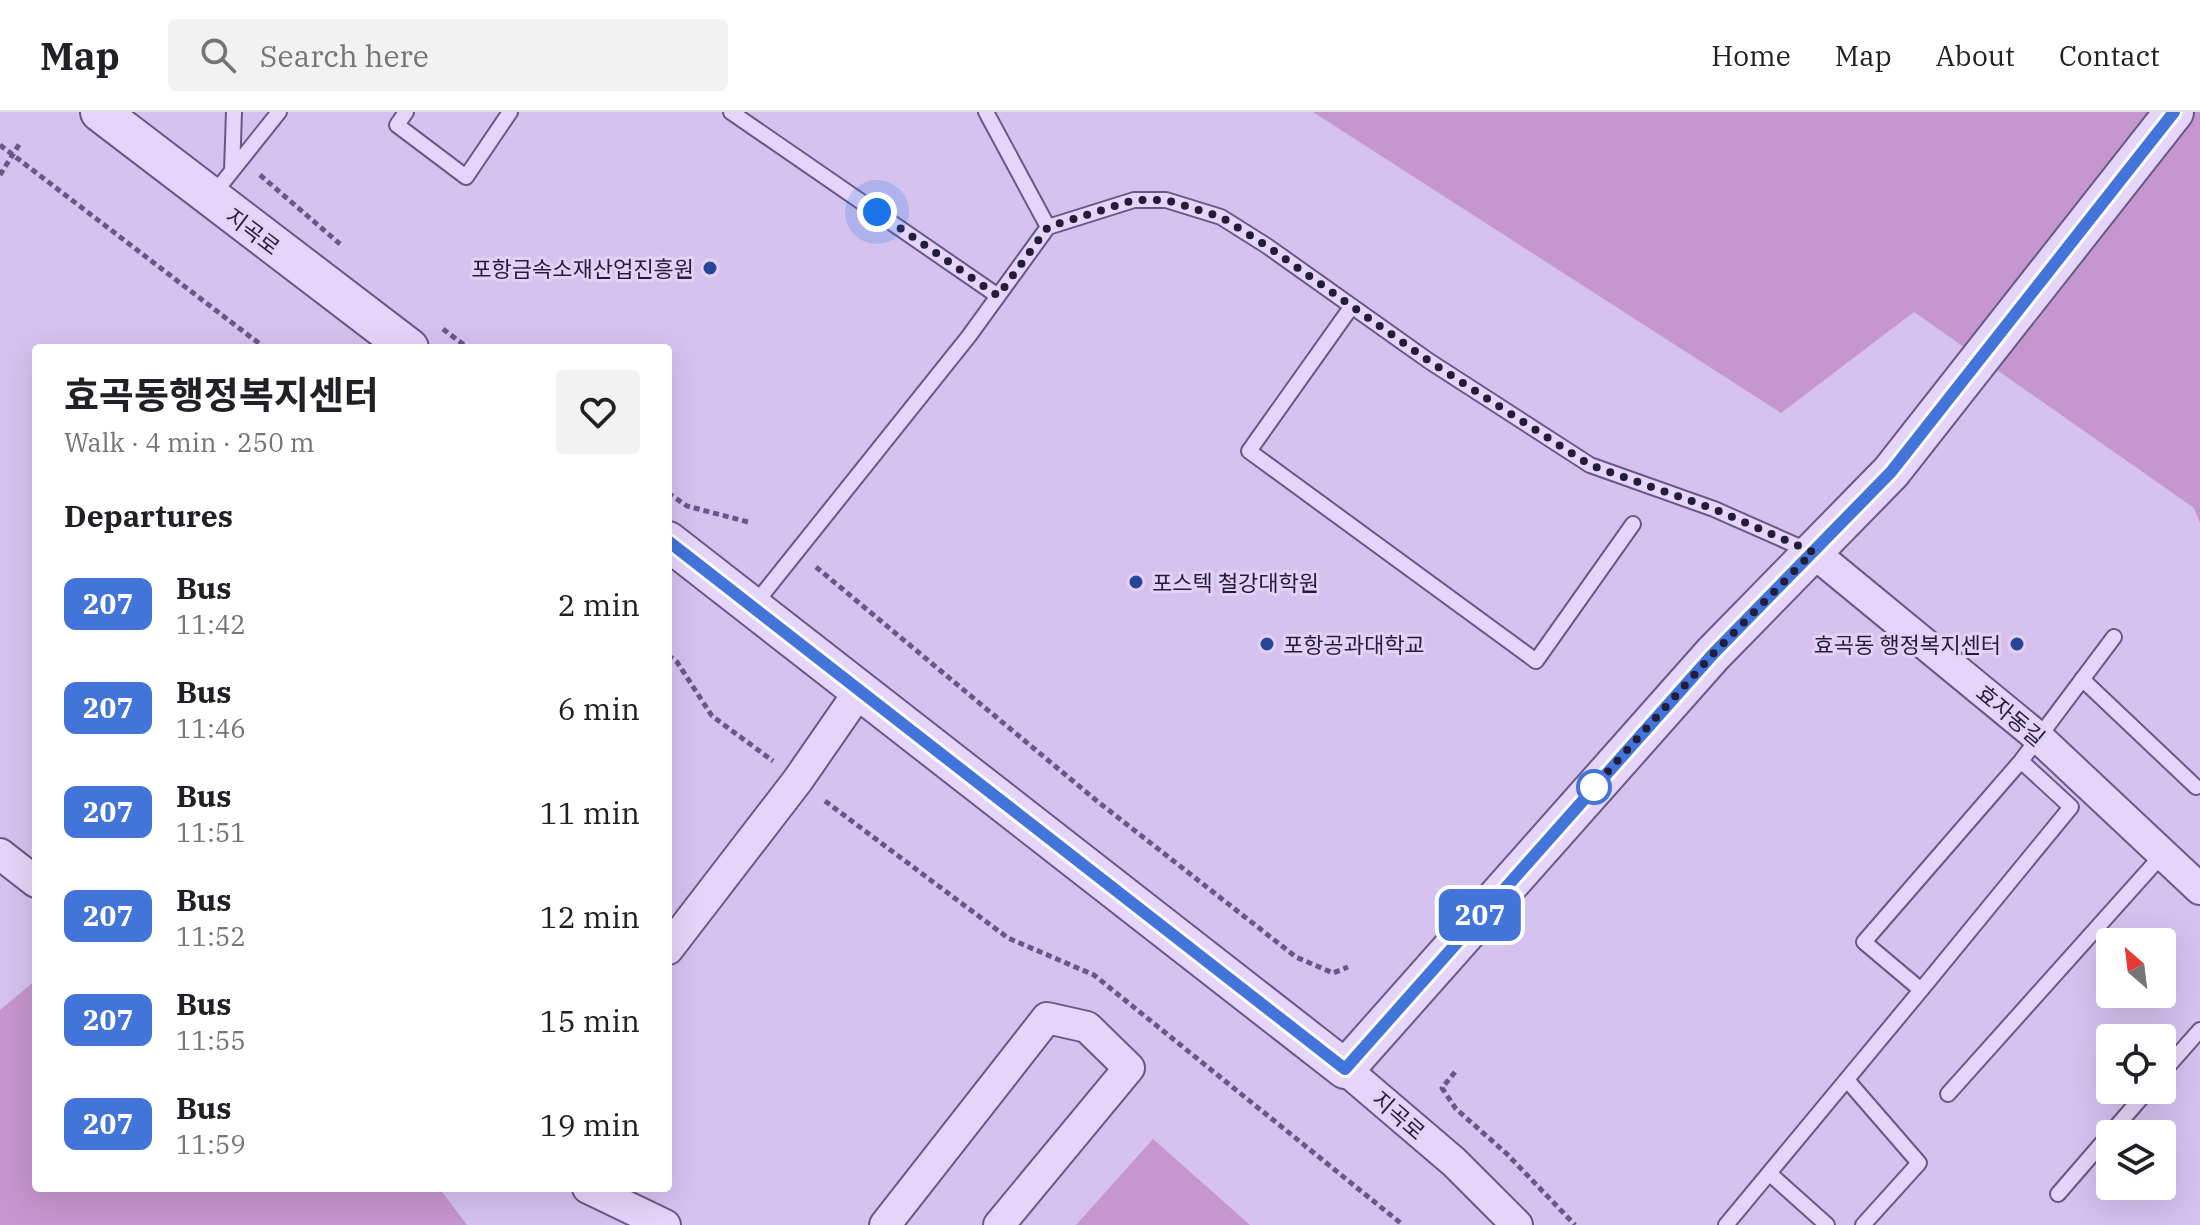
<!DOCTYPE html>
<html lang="en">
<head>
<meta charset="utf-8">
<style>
  :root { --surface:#fff; --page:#f2f2f2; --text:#202124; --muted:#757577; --line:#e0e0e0 }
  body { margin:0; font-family:"IBM Plex Serif","Noto Sans KR",serif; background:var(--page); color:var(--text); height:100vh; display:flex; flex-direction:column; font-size:30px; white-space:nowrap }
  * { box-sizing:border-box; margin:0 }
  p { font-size:26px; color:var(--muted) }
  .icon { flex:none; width:44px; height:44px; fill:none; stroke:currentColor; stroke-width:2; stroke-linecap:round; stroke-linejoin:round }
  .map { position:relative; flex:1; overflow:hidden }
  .drawer { position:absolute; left:32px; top:232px; width:640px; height:848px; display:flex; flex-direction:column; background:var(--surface); border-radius:8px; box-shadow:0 8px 32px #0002 }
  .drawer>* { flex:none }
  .badge { padding:0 16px; border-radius:12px; font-size:28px; line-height:52px }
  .needle { width:52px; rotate:332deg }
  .controls { position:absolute; left:2096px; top:816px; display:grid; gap:16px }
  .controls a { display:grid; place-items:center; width:80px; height:80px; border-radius:8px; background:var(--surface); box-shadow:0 8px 32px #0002; font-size:40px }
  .you { position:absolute; width:40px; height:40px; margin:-20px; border:6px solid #fff; border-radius:50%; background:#1a73e8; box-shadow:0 0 0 12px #1a73e833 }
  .map>.badge { position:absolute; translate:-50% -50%; box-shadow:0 0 0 4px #fff }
  h2 { padding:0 32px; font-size:30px; line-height:72px }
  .round { display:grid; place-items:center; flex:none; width:84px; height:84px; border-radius:8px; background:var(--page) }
  .overview { display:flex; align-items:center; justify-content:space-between; height:136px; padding:0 32px }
  h1 { font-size:38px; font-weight:700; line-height:60px }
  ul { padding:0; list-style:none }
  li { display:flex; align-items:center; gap:24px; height:104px; padding:0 32px }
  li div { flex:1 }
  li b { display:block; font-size:30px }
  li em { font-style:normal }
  li .badge { min-width:88px; font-weight:700; text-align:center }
  header { display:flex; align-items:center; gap:48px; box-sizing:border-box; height:112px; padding:0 40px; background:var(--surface); border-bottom:2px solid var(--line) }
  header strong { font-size:38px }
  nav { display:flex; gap:44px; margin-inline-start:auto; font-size:28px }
  .search { width:560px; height:72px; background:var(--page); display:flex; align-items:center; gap:20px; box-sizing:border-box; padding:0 28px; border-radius:8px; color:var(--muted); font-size:30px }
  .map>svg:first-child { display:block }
  .green { fill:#c696ce }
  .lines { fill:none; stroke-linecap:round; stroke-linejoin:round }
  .service-casing { stroke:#66598a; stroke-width:18 }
  .minor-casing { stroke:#66598a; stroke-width:34 }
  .tertiary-casing { stroke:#66598a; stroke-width:42 }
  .path { stroke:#66598a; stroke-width:5; stroke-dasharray:6 4; stroke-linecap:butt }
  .service { stroke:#e6d5fa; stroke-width:14 }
  .minor { stroke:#e6d5fa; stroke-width:30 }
  .tertiary { stroke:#e6d5fa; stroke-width:38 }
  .line-casing { stroke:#fff; stroke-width:18 }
  .line { stroke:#4374d9; stroke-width:12 }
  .walk { stroke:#241d39; stroke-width:8; stroke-dasharray:0 14.4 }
  .poi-dot { fill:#27459a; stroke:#e3d2f6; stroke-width:3 }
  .stop-dot { fill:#fff; stroke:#4374d9; stroke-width:4 }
  .labels { text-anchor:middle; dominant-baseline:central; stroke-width:6; stroke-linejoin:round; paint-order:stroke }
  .street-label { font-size:22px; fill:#241d39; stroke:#e3d2f6 }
  .poi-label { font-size:22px; fill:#241d39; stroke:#e3d2f6; text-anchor:end }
</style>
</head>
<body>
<header>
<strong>Map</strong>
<div class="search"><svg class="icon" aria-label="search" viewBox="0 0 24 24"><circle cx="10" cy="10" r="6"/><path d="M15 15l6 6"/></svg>Search here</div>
<nav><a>Home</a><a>Map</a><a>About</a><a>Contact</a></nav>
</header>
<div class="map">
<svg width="2200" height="1113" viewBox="0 0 2200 1113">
  <rect width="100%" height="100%" fill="#d6c2ef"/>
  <path class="green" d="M1313 0H2200V411L2194 396 1914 200 1781 301Z
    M36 868V1076H439L467 1113H0V898Z
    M1153 1027 1250 1113H1076Z"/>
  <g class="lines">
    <g class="service-casing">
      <path id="service" d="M406 0 397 13 466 65 510 0
        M731 0 998 184
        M986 0 1048 115
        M232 59 234 0
        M212 84 279 0
        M1352 194 1249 339 1536 549 1633 412
        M754 493 969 224 1048 115 1134 88H1166L1221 105 1267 134 1429 249 1590 353 1714 397 1809 439
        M2082 567 2196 675
        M1921 878 2071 695 2021 649
        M2162 961 2200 918
        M1847 968 1919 1051 1863 1113
        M1948 982 2163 742
        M1769 1061 1827 1113
        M2058 1082 2148 978
        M1726 1113 1921 878 1864 830 2021 649 2114 525"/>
    </g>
    <g class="minor-casing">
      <path id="minor" d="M1813 440 2038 625 2200 777
        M0 742 36 770
        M668 837 798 668 861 577
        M1345 957 1454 1050 1517 1113
        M588 1076 665 1113
        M885 1113 1047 906 1087 915 1129 956 999 1113"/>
    </g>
    <g class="tertiary-casing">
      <path id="tertiary" d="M100 0 409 236
        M668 429 1345 957 1713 542 1891 360 2174 0"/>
    </g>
    <path class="path" d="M0 33 265 236
      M0 63 20 31
      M260 63 340 132
      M443 217 468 236
      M668 381 687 394 748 410
      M816 455 1097 689 1296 845 1333 861 1348 855
      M668 543 677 550 712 604 773 649
      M825 689 1008 826 1094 863 1403 1113
      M1455 960 1442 976 1456 997 1507 1042 1575 1113"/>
    <use href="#service" class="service"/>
    <use href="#minor" class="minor"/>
    <use href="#tertiary" class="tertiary"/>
  </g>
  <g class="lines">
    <g class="line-casing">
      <path id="line" d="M668 429 1345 957 1713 542 1891 360 2174 0"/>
    </g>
    <use href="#line" class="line"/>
    <path class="walk" d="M877 100 998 184 1048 115 1134 88H1166L1221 105 1267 134 1429 249 1590 353 1714 397 1813 440 1713 542 1594 675"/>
  </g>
  <g class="poi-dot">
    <circle cx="710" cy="156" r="8"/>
    <circle cx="1136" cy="470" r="8"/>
    <circle cx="1267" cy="532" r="8"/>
    <circle cx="2017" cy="532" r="8"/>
  </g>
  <circle class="stop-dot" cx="1594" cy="675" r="16"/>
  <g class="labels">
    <g class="street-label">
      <text transform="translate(253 119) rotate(37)">지곡로</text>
      <text transform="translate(2011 603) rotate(40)">효자동길</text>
      <text transform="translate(1399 1003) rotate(41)">지곡로</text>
    </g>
    <g class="poi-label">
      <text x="694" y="156">포항금속소재산업진흥원</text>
      <text x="1152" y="470" text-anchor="start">포스텍 철강대학원</text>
      <text x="1283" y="532" text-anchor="start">포항공과대학교</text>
      <text x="2001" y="532">효곡동 행정복지센터</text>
    </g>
  </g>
</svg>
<div class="controls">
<a><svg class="needle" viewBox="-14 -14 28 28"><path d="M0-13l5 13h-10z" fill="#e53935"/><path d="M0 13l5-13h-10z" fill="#757577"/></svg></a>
<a><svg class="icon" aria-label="locate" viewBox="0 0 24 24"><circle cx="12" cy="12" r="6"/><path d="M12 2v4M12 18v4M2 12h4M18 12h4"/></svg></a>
<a><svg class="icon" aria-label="layers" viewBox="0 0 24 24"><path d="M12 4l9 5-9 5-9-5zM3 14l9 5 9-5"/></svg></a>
</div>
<div class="you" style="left:877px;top:100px"></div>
<b class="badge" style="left:1480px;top:803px;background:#4374d9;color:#fff">207</b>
<section class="drawer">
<div class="overview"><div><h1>효곡동행정복지센터</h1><p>Walk · 4 min · 250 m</p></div><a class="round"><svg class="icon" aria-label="heart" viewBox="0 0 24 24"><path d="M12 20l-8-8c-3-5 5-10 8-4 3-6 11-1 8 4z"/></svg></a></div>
<h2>Departures</h2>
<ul>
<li><span class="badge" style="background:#4374d9;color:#fff">207</span><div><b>Bus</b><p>11:42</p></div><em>2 min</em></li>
<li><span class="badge" style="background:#4374d9;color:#fff">207</span><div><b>Bus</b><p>11:46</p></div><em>6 min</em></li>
<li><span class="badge" style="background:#4374d9;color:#fff">207</span><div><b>Bus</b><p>11:51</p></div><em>11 min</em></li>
<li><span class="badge" style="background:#4374d9;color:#fff">207</span><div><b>Bus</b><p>11:52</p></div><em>12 min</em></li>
<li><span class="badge" style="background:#4374d9;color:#fff">207</span><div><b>Bus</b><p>11:55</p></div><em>15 min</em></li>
<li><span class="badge" style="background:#4374d9;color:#fff">207</span><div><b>Bus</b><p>11:59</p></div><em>19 min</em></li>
</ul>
</section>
</div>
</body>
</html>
